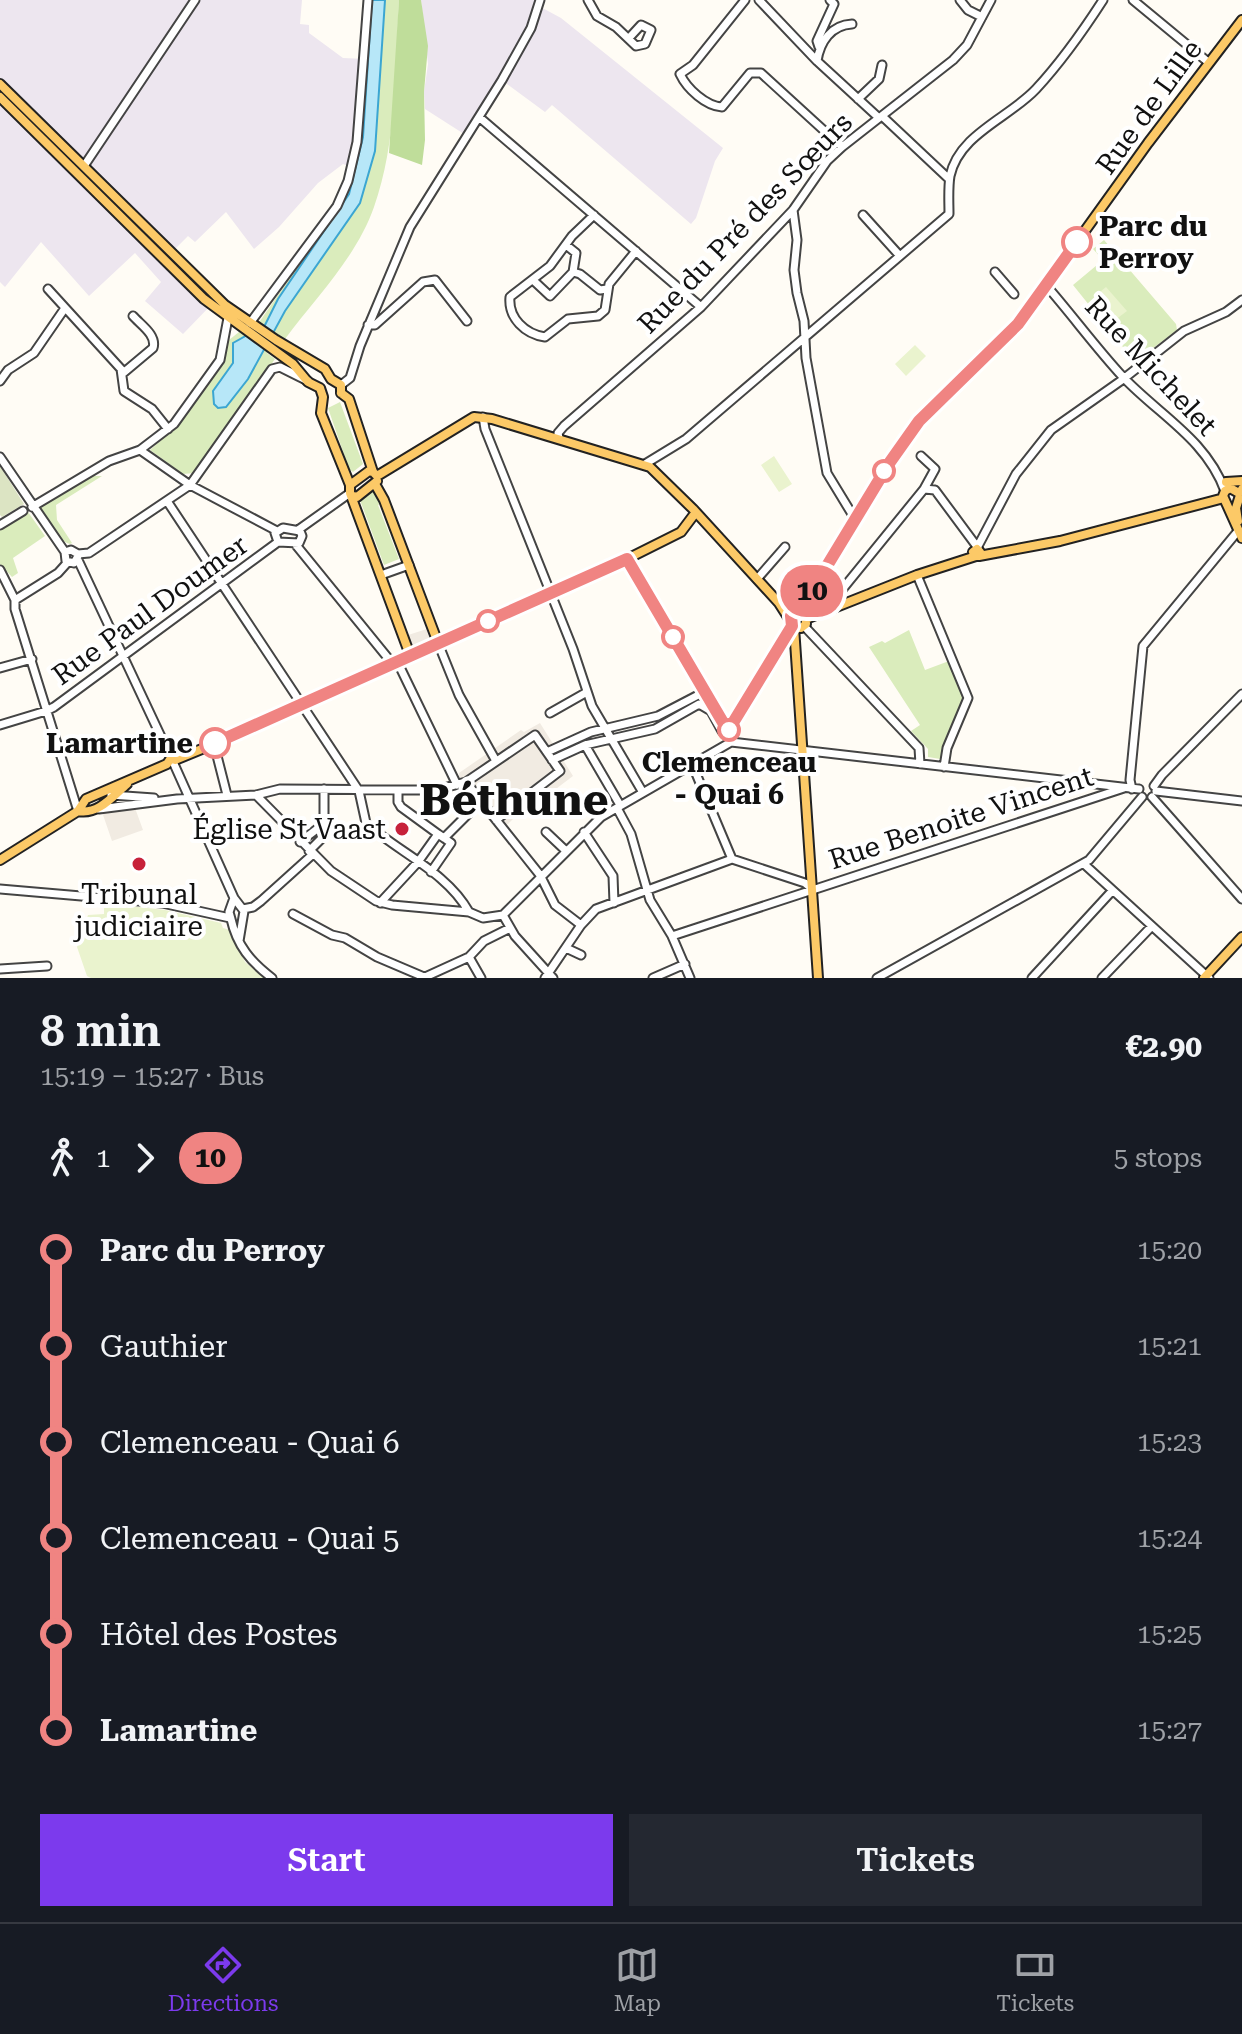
<!DOCTYPE html>
<html lang="en">
<head>
<meta charset="utf-8">
<style>
  :root { --surface:#171b24; --page:#242831; --text:#f1f3f6; --muted:#9ea1a6; --line:#363941; --accent:#7c3aed }
  body { margin:0; font-family:"Roboto Serif",serif; background:var(--page); color:var(--text); height:100vh; display:flex; flex-direction:column; font-size:30px; white-space:nowrap }
  * { box-sizing:border-box; margin:0 }
  p { font-size:26px; color:var(--muted) }
  .icon { flex:none; width:44px; height:44px; fill:none; stroke:currentColor; stroke-width:2; stroke-linecap:round; stroke-linejoin:round }
  .map { position:relative; height:978px; overflow:hidden }
  .panel { display:flex; flex-direction:column; background:var(--surface); flex:1 }
  .panel>* { flex:none }
  .badge { padding:0 16px; border-radius:26px; font-size:28px; line-height:52px }
  .map>.badge { position:absolute; translate:-50% -50%; box-shadow:0 0 0 4px #fff }
  .legs { display:flex; align-items:center; gap:12px; height:88px; padding:0 40px; font-size:26px }
  .legs p { margin-inline-start:auto }
  .head { display:flex; align-items:center; justify-content:space-between; height:136px; padding:0 40px }
  h1 { font-size:44px; font-weight:600; line-height:60px }
  .action { display:flex; gap:16px; margin-top:auto; padding:16px 40px }
  .action a { flex:1; height:92px; border-radius:0px; background:var(--accent); color:#fff; font-size:32px; font-weight:600; line-height:92px; text-align:center }
  .action a+a { background:var(--page); color:var(--text) }
  ul { padding:0 40px; list-style:none }
  li { display:flex; align-items:center; gap:28px; height:96px; font-size:30px }
  li i { display:grid; place-items:center; width:12px; height:100%; margin:0 10px; background:currentColor }
  li i::after { content:''; width:20px; height:20px; margin:-10px; border:6px solid; border-radius:50%; background:var(--surface) }
  li p { margin-inline-start:auto }
  li:first-child i { background:linear-gradient(#0000 50%,currentColor 0) }
  li:last-child i { background:linear-gradient(currentColor 50%,#0000 0) }
  .tab-bar { display:flex; justify-content:space-around; align-items:center; height:112px; border-top:2px solid var(--line); background:var(--surface); font-size:22px; color:var(--muted) }
  .tab-bar a { display:grid; justify-items:center; gap:4px }
  .tab-bar .selected { color:var(--accent) }
  .map>svg:first-child { display:block }
  .industrial { fill:#ede6ef }
  .green { fill:#daecbc }
  .forest { fill:#bfdd9a }
  .cemetery { fill:#dce4c3 }
  .pitch { fill:#eaf3ce }
  .plaza { fill:#f1ebe2 }
  .water { fill:#b7e7f8; stroke:#3ba6d2; stroke-width:2 }
  .lines { fill:none; stroke-linecap:round; stroke-linejoin:round }
  .minor-casing { stroke:#444; stroke-width:11 }
  .major-casing { stroke:#222; stroke-width:12 }
  .minor { stroke:#fff; stroke-width:7 }
  .major { stroke:#fcc967; stroke-width:8 }
  .line-1-casing { stroke:#fff; stroke-width:18 }
  .line-1 { stroke:#f08482; stroke-width:12 }
  .stop-1-dot { fill:#fff; stroke:#f08482; stroke-width:4 }
  .poi-dot { fill:#c7223b; stroke:#fff; stroke-width:3 }
  .labels { text-anchor:middle; dominant-baseline:central; stroke-width:8; stroke-linejoin:round; paint-order:stroke }
  .street-label { font-size:28px; fill:#111; stroke:#fff }
  .stop-label { font-size:28px; font-weight:bold; fill:#111; stroke:#fff; text-anchor:start }
  .poi-label { font-size:28px; fill:#111; stroke:#fff; text-anchor:end }
  .town-label { font-size:44px; font-weight:bold; fill:#111; stroke:#fff }
</style>
</head>
<body>
<div class="map">
<svg width="1242" height="978" viewBox="0 0 1242 978">
  <rect width="100%" height="100%" fill="#fffcf5"/>
  <path class="industrial" d="M0 0H302L300 24 309 25V33L343 58 366 59 362 118 348 166 343 164 318 183 279 227 254 249 226 212 195 242 188 236 175 249 170 259 214 302 183 334 145 301 161 282 135 253 89 296 41 242 5 287 0 282Z
    M421 0H534L535 4 561 18 723 148 715 161 696 218 691 224 552 105 545 112 507 84 501 76 464 134 425 109 424 92 428 64Z"/>
  <path class="green" d="M370 0H399C395 69 397 142 374 207 356 258 316 297 285 339L278 336 267 353 275 359 194 473 183 474 150 450C175 429 220 376 224 344L244 328 260 321 335 213 348 187Z
    M1104 240 1176 324 1177 330 1135 362 1073 285 1103 260 1093 249Z
    M340 402 363 464 353 472 349 469 328 408Z
    M89 476H102L56 505 57 520 72 543 70 544C54 539 47 521 38 507Z
    M376 489 383 502 378 505 399 559 384 565 360 500Z
    M28 512 45 536 13 558 18 573 12 577 0 564V530Z
    M909 630 925 670 949 661 962 692V699L940 759 928 757V749L911 731 920 725 869 647 882 641 885 643Z"/>
  <path class="forest" d="M399 0H421L428 46 424 92 425 140 422 165 389 153Z"/>
  <path class="cemetery" d="M0 466 24 504 2 517 0 515Z"/>
  <path class="pitch" d="M1106 287 1127 311 1115 320 1095 296Z
    M915 345 926 356 906 376 895 364Z
    M774 456 792 484 779 492 761 465Z
    M104 903 165 910 221 923 223 928 230 930 245 962 264 978H91L87 976 77 947 88 915 104 914Z"/>
  <path class="plaza" d="M430 628 432 641H425L410 648 405 636Z
    M540 723 573 776 528 810 525 807 500 832 482 809 461 794 459 773 521 730 524 732Z
    M135 808 143 830 112 841 102 812Z"/>
  <path class="water" d="M372 0H385L375 151 360 203 285 311 248 379 226 407 218 408 214 404 213 391 233 363V343L265 325 278 299 349 194 363 137Z"/>
  <g class="lines">
    <g class="minor-casing">
      <path id="minor" d="M588 0 597 16 616 27 636 46 645 44 651 30 641 25 629 38
        M745 0 693 65 680 74C687 89 706 106 722 107L750 73H761L842 147
        M759 0 817 61 879 118
        M960 0 968 10 982 17
        M1133 0 1208 62
        M819 47 817 41 834 4 830 0
        M817 61C820 42 831 25 852 24
        M858 99 879 79 882 65
        M882 116 949 179
        M479 117 701 307
        M84 166 195 0
        M793 210 797 240 794 270 797 293 804 321 806 358 827 473 855 519
        M594 215 572 236 550 266 510 297C508 318 525 334 545 337L568 319 598 316 605 310 609 284 636 251
        M863 215 900 256
        M566 245 576 253 573 272
        M995 272 1014 294
        M534 281 550 296 573 272 580 274 600 290 607 289
        M1045 288 1051 291C1075 319 1098 350 1123 377 1159 415 1206 439 1225 491
        M48 289 121 369 124 391 152 409 168 429
        M250 323 337 206 348 181 357 142 368 0
        M368 325H375L423 282 435 280 467 321
        M122 374 153 348C157 335 141 325 133 316
        M0 381 8 370 34 353 65 308
        M341 385 350 378 360 346 410 227 502 80 531 28 540 0
        M483 417 485 429 573 649 592 706 642 791
        M559 438 558 433 564 426 701 307 793 210 827 161 842 147 953 60 967 45 991 0
        M140 450 190 485 277 531
        M921 456 935 469 924 489
        M0 457 65 552 66 561 74 563 78 556
        M645 464 686 439 949 214C949 202 948 188 950 176 959 134 1009 118 1036 89 1061 62 1083 31 1103 0
        M167 501 359 791 366 823C398 852 447 872 469 912
        M32 507 109 461 140 450 174 424 220 360 228 318
        M0 525 23 511
        M283 528 300 531 302 536 299 543 278 542 275 533Z
        M298 530 350 493
        M296 545 392 663
        M978 546 1016 474 1051 430 1122 380 1184 331 1226 312 1242 300
        M65 552 71 550 78 554 89 553 190 485 272 369 280 367 308 381
        M627 559 725 723 727 731
        M78 560 171 758
        M0 570 15 600V609L78 811
        M381 575 409 565
        M917 575 968 698 947 748 944 767
        M757 579 785 547
        M15 600 58 573 67 563
        M830 610 832 602 924 489 935 490 978 548
        M804 626 919 748 920 764
        M438 643 459 695 496 761
        M397 661 457 785
        M0 668 32 659
        M550 713 587 692
        M0 725 46 711 54 707 278 542
        M728 731 792 626
        M731 742 1139 789
        M214 744 227 795
        M585 745 620 805
        M547 752 591 732 658 716 706 691
        M552 760 585 745 655 729 699 704 711 711 722 731
        M174 764 234 898 244 911 239 941
        M692 764 732 859
        M466 782 540 875 555 905 581 925
        M1154 786 1162 775 1242 694
        M1132 789 1130 780 1143 646 1238 531
        M398 790V802L401 807 438 834
        M1156 791 1242 801
        M111 795 154 798
        M256 795 331 871 376 901 392 905 469 912 483 918 503 915
        M1152 797 1242 899
        M617 808 631 834 650 900 672 936 690 978
        M99 809 177 799 256 795 280 789 436 790 466 782 535 735 560 771 496 820
        M321 826 324 818V789
        M546 832 565 850
        M584 832 613 876 614 903
        M444 838 481 801
        M300 842 321 826 327 833 309 851
        M732 859 805 883 811 888
        M1084 864 1209 978
        M431 872 451 843 444 838
        M0 889 162 903 230 918
        M380 903 418 862 438 834 444 838
        M243 909 253 907 261 901 312 855
        M293 914 332 935 345 938 377 957 424 977
        M503 915 601 817 731 742
        M503 915 515 936 553 978
        M231 919C237 946 251 962 272 978
        M231 919 229 912 234 898
        M672 936 1124 788
        M566 948 581 955
        M469 957 481 978
        M0 969 47 966
        M423 978 469 957 484 941 510 928
        M545 978 581 925 596 909 732 859
        M653 978 685 964
        M877 978 1089 860 1142 797
        M1032 978 1112 891
        M1102 978 1151 927"/>
    </g>
    <g class="major-casing">
      <path id="major" d="M0 84 225 305 276 340 325 369 331 379 341 385V393
        M0 97 204 299 293 364 308 382 320 388
        M320 388 323 397 321 413 350 485V493L410 655
        M341 393 349 399 373 472 377 476
        M377 476 474 417 492 419 650 467 693 509 779 603 795 628H801L806 624 805 606
        M1226 482 1242 481
        M375 484 384 500 438 643
        M350 485 369 471 373 472
        M1239 493 1230 488 1225 491 1223 496 1242 538
        M353 496 357 497 377 481
        M1238 521 1236 508 1242 489
        M977 549 980 552 976 556 973 552Z
        M979 556 1060 541 1224 498
        M799 612 890 462 919 421 1018 324 1148 143 1242 20
        M806 619 917 575 976 556
        M794 627 818 978
        M78 811C98 815 112 797 127 784
        M0 860 78 811 86 799 167 764 171 758 175 760 214 744 627 559 681 532 693 516
        M1204 978 1242 937"/>
    </g>
    <use href="#minor" class="minor"/>
    <use href="#major" class="major"/>
  </g>
  <g class="lines">
    <g class="line-1-casing">
      <path id="line-1" d="M215 743 627 559 728 731 792 626 791 616 799 612 890 462 919 421 1018 324 1077 242"/>
    </g>
    <use href="#line-1" class="line-1"/>
  </g>
  <g class="stop-1-dot">
    <circle cx="1077" cy="242" r="14"/>
    <circle cx="884" cy="471" r="10"/>
    <circle cx="488" cy="621" r="10"/>
    <circle cx="673" cy="637" r="10"/>
    <circle cx="729" cy="730" r="10"/>
    <circle cx="215" cy="743" r="14"/>
  </g>
  <g class="poi-dot">
    <circle cx="402" cy="829" r="8"/>
    <circle cx="139" cy="864" r="8"/>
  </g>
  <g class="labels">
    <g class="street-label">
      <text transform="translate(1149 107) rotate(-54)">Rue de Lille</text>
      <text transform="translate(745 223) rotate(-46)">Rue du Pré des Sœurs</text>
      <text transform="translate(1151 366) rotate(47)">Rue Michelet</text>
      <text transform="translate(150 610) rotate(-36)">Rue Paul Doumer</text>
      <text transform="translate(961 818) rotate(-18)">Rue Benoite Vincent</text>
    </g>
    <g class="stop-label">
      <text x="1099" y="226">Parc du<tspan x="1099" dy="32">Perroy</tspan></text>
      <text x="193" y="743" text-anchor="end">Lamartine</text>
      <text x="729" y="762" text-anchor="middle">Clemenceau<tspan x="729" dy="32">- Quai 6</tspan></text>
    </g>
    <g class="poi-label">
      <text x="386" y="829">Église St Vaast</text>
      <text x="139" y="894" text-anchor="middle">Tribunal<tspan x="139" dy="32">judiciaire</tspan></text>
    </g>
    <g class="town-label">
      <text x="514" y="800">Béthune</text>
    </g>
  </g>
</svg>
<b class="badge" style="left:812px;top:591px;background:#f08482;color:#111">10</b>
</div>
<section class="panel">
<div class="head"><div><h1>8 min</h1><p>15:19 – 15:27 · Bus</p></div><b>€2.90</b></div>
<div class="legs"><svg class="icon" aria-label="walk" viewBox="0 0 24 24"><circle cx="13" cy="4" r="2"/><path d="M13 8l-2 6 4 7M11 14l-3 7M7 12l3-4h3l4 4"/></svg>1<svg class="icon" aria-label="forward" viewBox="0 0 24 24"><path d="M9 5l7 7-7 7"/></svg><b class="badge" style="background:#f08482;color:#111">10</b><p>5 stops</p></div>
<ul>
<li><i style="color:#f08482"></i><b>Parc du Perroy</b><p>15:20</p></li>
<li><i style="color:#f08482"></i><span>Gauthier</span><p>15:21</p></li>
<li><i style="color:#f08482"></i><span>Clemenceau - Quai 6</span><p>15:23</p></li>
<li><i style="color:#f08482"></i><span>Clemenceau - Quai 5</span><p>15:24</p></li>
<li><i style="color:#f08482"></i><span>Hôtel des Postes</span><p>15:25</p></li>
<li><i style="color:#f08482"></i><b>Lamartine</b><p>15:27</p></li>
</ul>
<div class="action"><a>Start</a><a>Tickets</a></div>
</section>
<nav class="tab-bar">
<a class="selected"><svg class="icon" aria-label="directions" viewBox="0 0 24 24"><path d="M12 3l9 9-9 9-9-9zM9 14v-3h6M13 9l2 2-2 2"/></svg>Directions</a>
<a><svg class="icon" aria-label="map" viewBox="0 0 24 24"><path d="M3 6l6-2 6 2 6-2v14l-6 2-6-2-6 2zM9 4v14M15 6v14"/></svg>Map</a>
<a><svg class="icon" aria-label="tickets" viewBox="0 0 24 24"><path d="M3 7h18v10H3zM15 7v10"/></svg>Tickets</a>
</nav>
</body>
</html>
